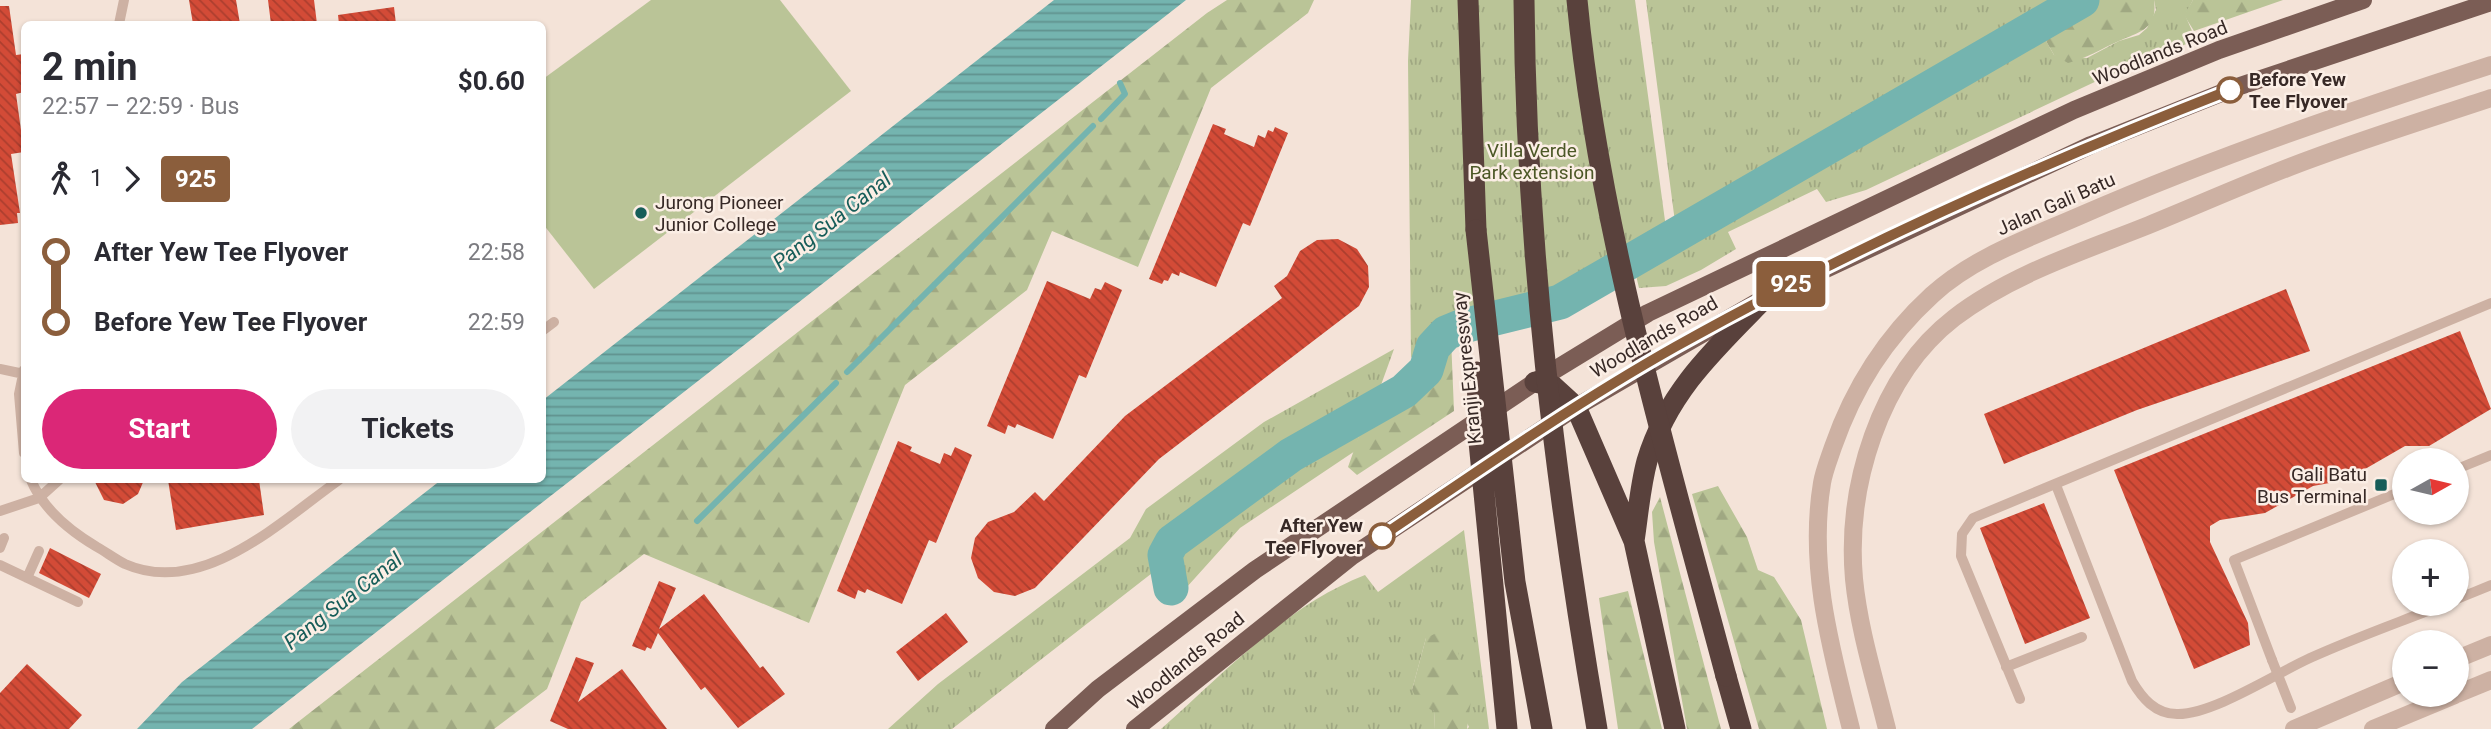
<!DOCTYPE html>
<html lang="en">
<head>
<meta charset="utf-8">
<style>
  :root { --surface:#fff; --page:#f2f2f3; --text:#2b2b33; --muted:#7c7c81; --accent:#db2777 }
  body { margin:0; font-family:Roboto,sans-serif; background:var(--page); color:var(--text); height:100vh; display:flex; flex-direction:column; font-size:26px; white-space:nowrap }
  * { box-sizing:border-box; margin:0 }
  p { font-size:23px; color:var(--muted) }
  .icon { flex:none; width:38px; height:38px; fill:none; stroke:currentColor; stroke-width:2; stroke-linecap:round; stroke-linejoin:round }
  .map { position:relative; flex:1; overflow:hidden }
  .details { position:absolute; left:21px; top:21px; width:525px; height:462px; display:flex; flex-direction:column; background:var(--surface); border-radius:10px; box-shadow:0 2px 5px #0004 }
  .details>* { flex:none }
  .badge { padding:0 14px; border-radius:5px; font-size:24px; line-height:46px }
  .needle { width:46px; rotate:82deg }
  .controls { position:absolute; left:2392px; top:448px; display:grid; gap:14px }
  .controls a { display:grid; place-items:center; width:77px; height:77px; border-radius:50%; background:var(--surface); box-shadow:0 2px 5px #0004; font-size:35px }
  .map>.badge { position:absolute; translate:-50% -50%; box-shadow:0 0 0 4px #fff }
  .legs { display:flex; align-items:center; gap:10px; height:77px; padding:0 21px; font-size:23px }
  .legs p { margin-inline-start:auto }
  .head { display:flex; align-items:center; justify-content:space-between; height:119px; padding:0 21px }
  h1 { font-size:38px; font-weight:700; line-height:52px }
  .button { display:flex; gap:14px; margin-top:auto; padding:14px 21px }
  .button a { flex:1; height:80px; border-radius:42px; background:var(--accent); color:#fff; font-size:28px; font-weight:700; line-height:80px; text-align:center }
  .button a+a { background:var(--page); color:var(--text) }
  ul { padding:0 21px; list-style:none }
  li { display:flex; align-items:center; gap:24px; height:70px; font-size:26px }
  li i { display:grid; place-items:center; width:10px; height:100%; margin:0 9px; background:currentColor }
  li i::after { content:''; width:18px; height:18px; margin:-9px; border:5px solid; border-radius:50%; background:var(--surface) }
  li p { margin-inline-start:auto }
  li:first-child i { background:linear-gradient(#0000 50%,currentColor 0) }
  li:last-child i { background:linear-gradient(currentColor 50%,#0000 0) }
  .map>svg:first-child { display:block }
  .grass { fill:url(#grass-tufts) }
  .forest { fill:url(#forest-firs) }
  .garden { fill:#bac497 }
  .water { fill:url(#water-rules) }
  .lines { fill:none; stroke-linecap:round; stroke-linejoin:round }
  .stream { stroke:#74b4af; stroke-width:6 }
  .river { stroke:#74b4af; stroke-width:35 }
  .building { fill:url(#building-back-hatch) }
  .lane { stroke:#cdb1a3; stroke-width:10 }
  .street { stroke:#cdb1a3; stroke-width:18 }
  .primary { stroke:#7b5d55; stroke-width:18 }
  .highway { stroke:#59413c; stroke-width:21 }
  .lane-bridge { stroke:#cdb1a3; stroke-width:10 }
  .highway-bridge { stroke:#59413c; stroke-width:21 }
  .line-1-casing { stroke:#fff; stroke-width:16 }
  .line-1 { stroke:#8b5e3c; stroke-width:10 }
  .stop-1-dot { fill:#fff; stroke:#8b5e3c; stroke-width:3.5 }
  .poi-dot { fill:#175d59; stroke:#fbeee5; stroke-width:2.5 }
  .labels { text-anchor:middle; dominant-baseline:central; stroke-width:5; stroke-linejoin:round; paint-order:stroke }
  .street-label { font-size:19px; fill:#372926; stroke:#fbeee5 }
  .stop-label { font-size:19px; font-weight:bold; fill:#372926; stroke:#fbeee5; text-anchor:start }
  .park-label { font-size:19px; fill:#4c5827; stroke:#fbeee5 }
  .poi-label { font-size:19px; fill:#372926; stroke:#fbeee5; text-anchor:start }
  .water-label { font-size:21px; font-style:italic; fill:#175d59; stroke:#fbeee5 }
</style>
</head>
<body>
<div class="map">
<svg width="2491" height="729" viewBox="0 0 2491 729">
  <defs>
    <pattern id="grass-tufts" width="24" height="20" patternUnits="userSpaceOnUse" patternTransform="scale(1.75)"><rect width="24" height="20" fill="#bac497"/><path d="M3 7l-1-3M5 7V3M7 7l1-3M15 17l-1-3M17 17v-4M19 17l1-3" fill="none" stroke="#a0a882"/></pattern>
    <pattern id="forest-firs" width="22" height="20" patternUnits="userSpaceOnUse" patternTransform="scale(1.75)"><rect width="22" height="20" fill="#bac497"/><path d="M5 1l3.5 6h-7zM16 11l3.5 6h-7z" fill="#a0a882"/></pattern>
    <pattern id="water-rules" width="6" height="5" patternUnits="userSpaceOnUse" patternTransform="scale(1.75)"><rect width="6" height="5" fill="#74b4af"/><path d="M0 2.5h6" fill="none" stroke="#60928e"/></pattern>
    <pattern id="building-back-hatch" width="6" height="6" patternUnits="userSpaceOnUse" patternTransform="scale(1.75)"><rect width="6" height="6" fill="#d34b37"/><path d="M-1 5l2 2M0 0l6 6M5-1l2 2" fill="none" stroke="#ac3e2e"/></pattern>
  </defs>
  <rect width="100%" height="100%" fill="#f4e3d8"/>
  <path class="grass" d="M1411 0H1635L1666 228 1555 291 1454 314 1432 325 1411 358 1408 61Z
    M1646 0H2052L1675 222Z
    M2154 0H2193L2185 15 2196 40 2101 79 1866 190 1826 202 1817 189 1728 232 1736 249 1701 270 1666 286 1639 288 1634 267 2041 32 2054 55 2087 58 2119 41 2139 35 2147 28 2156 10Z
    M1394 349 1381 385 1277 448 1169 527 1153 553 1156 570 952 729H888L938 684 1130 538 1146 509 1264 422Z
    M1380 413 1360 433 1355 451 1240 528 1186 588 1179 550 1185 538 1295 461Z
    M1464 530 1489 729H1467L1469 727 1426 638 1412 690 1434 711 1435 729H1161C1223 674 1287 605 1365 575L1378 592Z"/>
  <path class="forest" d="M1227 0H1314L1308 13 1211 88 1138 267 1052 231 1027 290 905 385 809 623 644 554 581 602 547 689 494 729H289L1207 13Z
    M2099 0H2154C2158 29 2140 32 2119 41 2101 49 2087 58 2068 63L2054 55 2041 32Z
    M2193 0H2283L2194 31 2184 15Z
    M1451 338 1454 411 1357 475 1348 467 1360 433 1380 413 1425 384 1441 350Z
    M1718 486 1747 537 1758 570 1774 577 1801 620 1827 729H1759L1692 494Z
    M1660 497 1721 729H1687L1654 542 1652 512Z
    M1628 591 1662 729H1618L1599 598Z
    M1451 626 1471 700 1467 729H1435L1434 711 1420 705 1412 690 1426 638Z"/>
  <path class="garden" d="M651 0H780L851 91 594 289 543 224V79Z"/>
  <path class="water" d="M1054 0H1186L252 729H137L182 682 441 480H542L543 400Z"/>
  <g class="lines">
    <path class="stream" d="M1101 119 1125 94 1120 83
      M847 372 1093 126
      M697 521 836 383"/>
    <path class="river" d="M1171 588 1165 555 1172 542 1291 455 1404 391 1426 370 1433 347 1446 333 1463 326 1560 302 2082 0"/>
  </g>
  <path class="building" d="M189 0H236L240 24H193Z
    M268 0H314L317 24H271Z
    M0 6H9L16 55 24 54V92L16 94 24 152 11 154 20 213H17L18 223 0 225Z
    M394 7 396 24H339L338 15Z
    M1213 124 1226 129 1224 134 1254 147 1258 135 1265 138 1268 130 1273 132 1275 127 1288 133 1250 226 1243 223 1216 287 1180 272 1179 276 1172 273 1168 281 1164 280 1162 284 1149 279Z
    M1338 239 1357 249 1368 266 1369 287 1359 306 1159 459 1035 588 1015 596 994 592 978 578 971 558 975 538 988 522 1014 512 1035 492 1044 501 1125 416 1282 298 1274 286 1287 276 1300 251 1317 240Z
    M1047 281 1090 299 1095 288 1101 290 1105 282 1122 290 1086 378 1079 375 1053 439 1017 424 1015 428 1008 425 1005 434 987 426Z
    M2286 289 2310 351 2137 410 2004 464 1984 414Z
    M2460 331 2491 409 2429 446H2405L2346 480 2313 486 2265 513 2220 520 2210 526V542L2248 623 2250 645 2194 669 2114 470Z
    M898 441 912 447 910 451 940 464 944 453 951 456 955 447 972 455 936 543 929 540 902 604 867 589 865 593 858 590 855 599 837 591Z
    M94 480H144L138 494 123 504 104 500Z
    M168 480H259L264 515 176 530Z
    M2044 503 2090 618 2025 644 1980 528Z
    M50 548 101 574 89 598 39 573Z
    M659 581 676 588 659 629 704 594 760 668 763 666 785 694 738 728 705 687 701 690 658 633 651 649 647 647 645 651 632 646Z
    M946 613 968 642 918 681 896 652Z
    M576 657 594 663 578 702 622 669 667 729H568L550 721Z
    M27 664 82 715 69 729H0V693Z"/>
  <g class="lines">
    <path class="lane" d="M119 24 124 0
      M542 331 554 322
      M0 369 24 374
      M24 370 19 394 24 453
      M2457 469 2491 455
      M31 480C43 509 70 531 97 547 106 552 115 559 125 564 202 598 281 521 339 480
      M2056 485 2132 681C2142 698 2155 714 2177 714 2212 715 2275 674 2310 658 2354 638 2400 622 2445 604
      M0 511 39 498 59 480
      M0 548 4 538
      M0 565 78 602
      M27 578 39 551
      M2457 599 2491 585
      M2272 660 2234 560 2404 490
      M2006 667 2082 637
      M2020 699 1961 556 1962 534 1973 518 2491 303"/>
    <path class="street" d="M2457 659 2491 645
      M2457 694 2491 680
      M1851 729C1831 649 1808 567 1822 483 1824 471 1829 459 1833 447 1854 387 1885 338 1932 295 1975 256 2032 237 2084 214 2217 156 2353 110 2491 65
      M1887 729C1875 680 1859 630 1854 579 1846 487 1879 376 1954 318 2011 274 2084 251 2149 225 2203 203 2256 179 2311 159 2370 137 2431 118 2491 98
      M2294 729 2404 682
      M2373 729 2455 695"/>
    <path class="primary" d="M1054 729 1098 689 1255 570 1535 382 1648 313 2074 110 2219 50 2363 0
      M1135 729 1352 556 1576 407 1766 297 2091 145 2234 88 2491 2"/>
    <path class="highway" d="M1468 0 1476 230
      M1535 382 1553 386 1576 407 1634 541 1675 729
      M1634 541C1638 515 1640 487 1647 461 1668 391 1716 348 1766 297
      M1726 676 1741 729"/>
    <path class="lane-bridge" d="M2272 660 2291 708"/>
    <path class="highway-bridge" d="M1524 0C1526 249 1555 484 1597 729
      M1577 0C1599 230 1667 454 1726 676
      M1476 230 1515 582 1542 729
      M1477 372 1479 442 1507 729"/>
  </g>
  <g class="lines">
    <g class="line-1-casing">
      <path id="line-1" d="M1382 536C1478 471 1574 404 1675 347 1853 247 2040 164 2230 90"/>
    </g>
    <use href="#line-1" class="line-1"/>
  </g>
  <g class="stop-1-dot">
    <circle cx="2230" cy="90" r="12"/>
    <circle cx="1382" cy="536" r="12"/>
  </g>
  <g class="poi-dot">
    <circle cx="641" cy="213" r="7"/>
    <rect x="2374" y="478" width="14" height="14" rx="3.5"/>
  </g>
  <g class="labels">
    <g class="street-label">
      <text transform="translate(2160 53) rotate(-22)">Woodlands Road</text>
      <text transform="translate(2056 204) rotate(-24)">Jalan Gali Batu</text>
      <text transform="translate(1654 337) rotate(-30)">Woodlands Road</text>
      <text transform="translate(1467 368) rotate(-96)">Kranji Expressway</text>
      <text transform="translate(1186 661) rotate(-39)">Woodlands Road</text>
    </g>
    <g class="stop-label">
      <text x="2249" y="79">Before Yew<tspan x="2249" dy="22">Tee Flyover</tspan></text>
      <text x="1363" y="525" text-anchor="end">After Yew<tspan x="1363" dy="22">Tee Flyover</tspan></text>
    </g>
    <g class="park-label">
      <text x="1532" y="150">Villa Verde<tspan x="1532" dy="22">Park extension</tspan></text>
    </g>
    <g class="poi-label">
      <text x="655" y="202">Jurong Pioneer<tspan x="655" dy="22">Junior College</tspan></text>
      <text x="2367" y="474" text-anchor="end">Gali Batu<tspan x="2367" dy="22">Bus Terminal</tspan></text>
    </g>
    <g class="water-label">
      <text transform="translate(832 221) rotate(-38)">Pang Sua Canal</text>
      <text transform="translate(343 601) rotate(-38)">Pang Sua Canal</text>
    </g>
  </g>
</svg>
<div class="controls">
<a><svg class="needle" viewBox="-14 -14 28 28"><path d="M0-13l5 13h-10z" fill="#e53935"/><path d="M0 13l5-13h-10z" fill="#7c7c81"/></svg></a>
<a>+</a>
<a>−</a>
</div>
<b class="badge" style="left:1791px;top:284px;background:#8b5e3c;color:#fff">925</b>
<section class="details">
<div class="head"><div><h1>2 min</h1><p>22:57 – 22:59 · Bus</p></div><b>$0.60</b></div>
<div class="legs"><svg class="icon" aria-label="walk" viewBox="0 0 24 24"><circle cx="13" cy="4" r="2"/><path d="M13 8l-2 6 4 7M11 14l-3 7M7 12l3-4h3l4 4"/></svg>1<svg class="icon" aria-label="forward" viewBox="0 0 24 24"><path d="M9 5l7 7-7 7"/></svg><b class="badge" style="background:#8b5e3c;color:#fff">925</b></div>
<ul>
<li><i style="color:#8b5e3c"></i><b>After Yew Tee Flyover</b><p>22:58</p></li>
<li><i style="color:#8b5e3c"></i><b>Before Yew Tee Flyover</b><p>22:59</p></li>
</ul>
<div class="button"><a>Start</a><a>Tickets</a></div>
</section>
</div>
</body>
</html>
